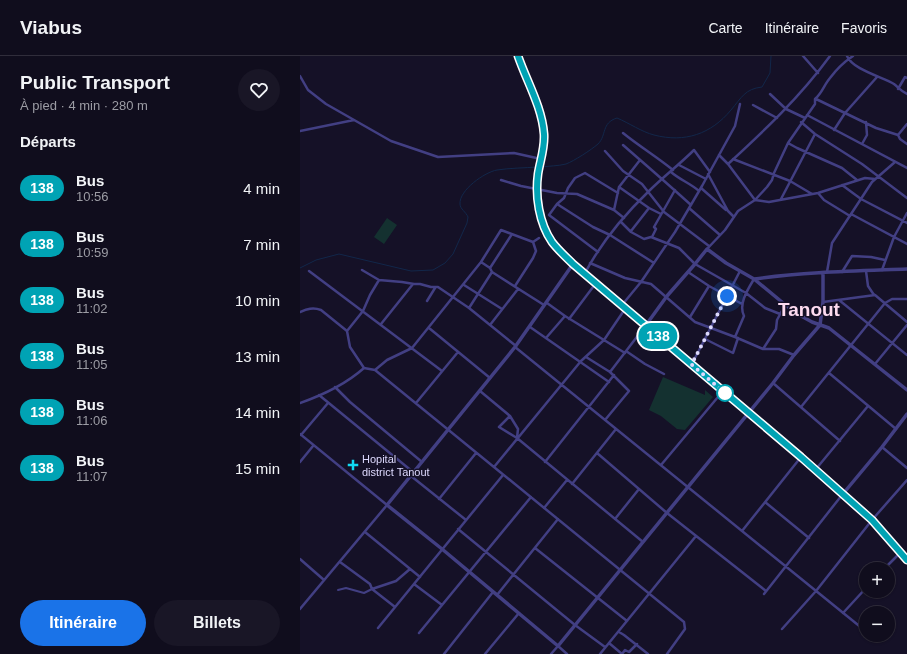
<!DOCTYPE html>
<html lang="fr">
<head>
<meta charset="utf-8">
<style>
  :root { --surface:#100d1d; --page:#191626; --text:#f1f3f6; --muted:#9c9ca4; --line:#302d3b; --accent:#1a73e8 }
  body { margin:0; font-family:Helvetica,sans-serif; background:var(--page); color:var(--text); height:100vh; display:flex; flex-direction:column; font-size:15px; white-space:nowrap }
  * { box-sizing:border-box; margin:0 }
  p { font-size:13px; color:var(--muted) }
  .icon { flex:none; width:22px; height:22px; fill:none; stroke:currentColor; stroke-width:2; stroke-linecap:round; stroke-linejoin:round }
  .map { position:relative; flex:1; overflow:hidden }
  .sheet { display:flex; flex-direction:column; background:var(--surface); width:300px }
  .sheet>* { flex:none }
  .badge { padding:0 8px; border-radius:13px; font-size:14px; line-height:26px }
  .tools { position:absolute; left:559px; top:506px; display:grid; gap:8px }
  .tools a { display:grid; place-items:center; width:36px; height:36px; border-radius:50%; background:var(--surface); box-shadow:0 1px 3px #0004,0 0 0 1px var(--line); font-size:20px }
  .you { position:absolute; width:20px; height:20px; margin:-10px; border:3px solid #fff; border-radius:50%; background:#1a73e8; box-shadow:0 0 0 6px #1a73e833 }
  .map>.badge { position:absolute; translate:-50% -50%; box-shadow:0 0 0 2px #fff }
  h2 { padding:0 20px; font-size:15px; line-height:36px }
  .round { display:grid; place-items:center; flex:none; width:42px; height:42px; border-radius:21px; background:var(--page) }
  .summary { display:flex; align-items:center; justify-content:space-between; height:68px; padding:0 20px }
  h1 { font-size:19px; font-weight:700; line-height:30px }
  .cta { display:flex; gap:8px; margin-top:auto; padding:8px 20px }
  .cta a { flex:1; height:46px; border-radius:24px; background:var(--accent); color:#fff; font-size:16px; font-weight:700; line-height:46px; text-align:center }
  .cta a+a { background:var(--page); color:var(--text) }
  ul { padding:0; list-style:none }
  li { display:flex; align-items:center; gap:12px; height:56px; padding:0 20px }
  li div { flex:1 }
  li b { display:block; font-size:15px }
  li em { font-style:normal }
  li .badge { min-width:44px; font-weight:700; text-align:center }
  header { display:flex; align-items:center; gap:24px; box-sizing:border-box; height:56px; padding:0 20px; background:var(--surface); border-bottom:1px solid var(--line) }
  header strong { font-size:19px }
  nav { display:flex; gap:22px; margin-inline-start:auto; font-size:14px }
  main { display:flex; flex:1; min-height:0 }
  .map>svg:first-child { display:block }
  .green { fill:#143130 }
  .lines { fill:none; stroke-linecap:round; stroke-linejoin:round }
  .stream { stroke:#12274a; stroke-width:1 }
  .pedestrian { stroke:#423f83; stroke-width:2 }
  .minor { stroke:#423f83; stroke-width:2.5 }
  .tertiary { stroke:#423f83; stroke-width:3.5 }
  .primary { stroke:#c266f7; stroke-width:4 }
  .line-casing { stroke:#fff; stroke-width:9 }
  .line { stroke:#00a3b4; stroke-width:6 }
  .walk { stroke:#ddd9fd; stroke-width:4; stroke-dasharray:0 7.2 }
  .stop-dot { fill:#fff; stroke:#00a3b4; stroke-width:2 }
  .poi-dot { fill:#10d9f2; stroke:#151127; stroke-width:1.5 }
  .labels { text-anchor:middle; dominant-baseline:central; stroke-width:3; stroke-linejoin:round; paint-order:stroke }
  .poi-label { font-size:11px; fill:#ddd9fd; stroke:#151127; text-anchor:start }
  .town-label { font-size:19px; font-weight:bold; fill:#fddbf0; stroke:#151127 }
</style>
</head>
<body>
<header>
<strong>Viabus</strong>
<nav><a>Carte</a><a>Itinéraire</a><a>Favoris</a></nav>
</header>
<main>
<section class="sheet">
<div class="summary"><div><h1>Public Transport</h1><p>À pied · 4 min · 280 m</p></div><a class="round"><svg class="icon" aria-label="heart" viewBox="0 0 24 24"><path d="M12 20l-8-8c-3-5 5-10 8-4 3-6 11-1 8 4z"/></svg></a></div>
<h2>Départs</h2>
<ul>
<li><span class="badge" style="background:#00a3b4;color:#fff">138</span><div><b>Bus</b><p>10:56</p></div><em>4 min</em></li>
<li><span class="badge" style="background:#00a3b4;color:#fff">138</span><div><b>Bus</b><p>10:59</p></div><em>7 min</em></li>
<li><span class="badge" style="background:#00a3b4;color:#fff">138</span><div><b>Bus</b><p>11:02</p></div><em>10 min</em></li>
<li><span class="badge" style="background:#00a3b4;color:#fff">138</span><div><b>Bus</b><p>11:05</p></div><em>13 min</em></li>
<li><span class="badge" style="background:#00a3b4;color:#fff">138</span><div><b>Bus</b><p>11:06</p></div><em>14 min</em></li>
<li><span class="badge" style="background:#00a3b4;color:#fff">138</span><div><b>Bus</b><p>11:07</p></div><em>15 min</em></li>
</ul>
<div class="cta"><a>Itinéraire</a><a>Billets</a></div>
</section>
<div class="map">
<svg width="607" height="598" viewBox="0 0 607 598">
  <rect width="100%" height="100%" fill="#151127"/>
  <path class="green" d="M87 162 97 169 84 188 74 181Z
    M363 321 405 339V334L413 341 385 374 377 373 361 360 349 354Z"/>
  <g class="lines">
    <path class="stream" d="M241 111C249 110 258 110 266 108 274 105 291 94 298 88 307 79 301 67 317 62 329 67 342 76 354 79 385 87 411 78 431 54 442 41 445 33 462 31L470 17 471 0
      M0 212 16 204 39 198 111 215 133 214 145 207 153 198 167 167 168 161C166 156 160 153 160 148 159 134 185 116 197 114 210 112 224 112 237 111"/>
    <path class="pedestrian" d="M38 534 46 532 64 537 72 533"/>
    <path class="minor" d="M503 0 518 17
      M530 0C500 41 465 74 428 108L455 144 467 131 472 124 474 117 488 87 515 48V43C522 37 524 29 530 22 536 14 544 6 553 0
      M547 0C553 14 583 21 594 28 599 32 601 35 607 38
      M0 20 8 34 26 48 91 85 138 101 214 97 241 103
      M598 33 605 21 607 22
      M470 38 486 53 505 62
      M516 43 576 72 598 79 600 83 607 88
      M453 49 477 62
      M507 59 607 112
      M501 66 515 78 562 108 607 142
      M534 74 545 57 577 21
      M0 75 54 64
      M323 77C339 90 357 101 373 114
      M598 79 607 68
      M488 87 497 92 542 112 557 124
      M562 88 567 79 566 66
      M323 89C346 109 368 128 391 149
      M305 95 323 115 342 128 364 156 409 190
      M419 99 428 108
      M433 103 490 125 512 138
      M379 109 406 123
      M371 116C380 124 390 127 399 135
      M408 118 428 155 434 161
      M201 124 221 130 257 137 277 138 314 154 324 162
      M542 129 561 143 607 167
      M319 131 349 152 361 158
      M401 132 426 154
      M518 137 524 144 550 160
      M481 143 515 78
      M257 148 293 171 310 179 354 207
      M389 152 420 179
      M314 154 319 131 340 104
      M551 158 607 188
      M321 166 331 176 344 183 351 181 379 192 395 208 446 237 465 252 480 258
      M331 175 349 152
      M352 181 356 173 354 171 375 134
      M239 182 233 186 201 174 181 206 112 292 87 304 75 314 384 566 385 573 367 598
      M407 193 425 174 438 155 455 144 469 146 518 137 565 122 575 123
      M298 196 249 159 257 148 264 142 268 132 275 122 285 117 318 137
      M181 206 190 212 192 216 244 249
      M290 207 325 222 351 228 395 266 435 281 463 293H479L494 299
      M190 212 212 178
      M62 214 79 224 102 226 114 228H120L131 231H138L169 252 216 290
      M582 214 594 181 607 157
      M9 215 142 315
      M566 215 568 230 574 239
      M388 216 409 230 442 248
      M527 216 532 187 572 126 595 106
      M542 216 552 200 571 201 585 204
      M285 217C301 187 324 159 349 135 363 121 380 108 394 94L410 116
      M164 229 202 253
      M215 230 233 202 236 195 233 186
      M539 244 607 299
      M127 245 135 232
      M523 246 575 239 607 266
      M247 247 265 260 325 297
      M322 249 341 226 375 176 402 130 435 70 440 48
      M169 252 192 216
      M0 256C7 253 13 251 21 254L47 275
      M390 261 409 230
      M269 263 296 227
      M81 268 113 228
      M190 269 218 233
      M230 271 309 326
      M129 272 190 322
      M435 281 444 260C438 248 448 233 454 223
      M246 282 265 260
      M405 283 433 297 438 282
      M215 291 563 573
      M463 293 476 273 477 264 485 249
      M326 295 345 308 364 318
      M286 301 310 316 329 335 305 364
      M391 307 395 302 440 215
      M575 308 607 269
      M75 314 64 312 50 291 47 275 63 255 70 239 79 224
      M310 316 346 269
      M529 317 596 373
      M473 327 540 385
      M35 331 50 346 122 406
      M180 335 210 360 218 373 217 382 343 486
      M19 339 113 416
      M0 347C23 339 46 328 64 312
      M116 347 158 296
      M501 351 585 247 592 243H607
      M210 360 199 371 217 382
      M0 378 87 449 0 553
      M1 379 28 347
      M582 391 607 412
      M297 397 367 457 466 535
      M0 406 13 390
      M245 406 314 319
      M361 409 423 335
      M194 411 281 305 304 284 325 253
      M516 413 568 350
      M111 420 166 464
      M272 428 316 373
      M139 443 176 397
      M465 446 509 482
      M244 452 267 424
      M315 463 339 433
      M158 473 275 569 305 591
      M442 475 501 401
      M65 476 120 521
      M235 492 327 565
      M0 503 24 524
      M40 506 70 528 72 533
      M584 513 600 497
      M114 528 142 549
      M464 538 542 439
      M197 539 258 463
      M95 551 72 533 96 525 110 513
      M543 557 566 532
      M78 572 203 419
      M482 573 516 535 572 464 607 424
      M319 576 324 579 348 598
      M119 577 231 441
      M309 587 322 598 325 594 329 596 337 588
      M144 598 193 536
      M185 598 219 557
      M251 598 258 590 267 598
      M300 598 396 480"/>
    <path class="tertiary" d="M273 208 215 291 87 449 142 493 258 590 473 327 494 299 520 269 523 246V217
      M454 223C504 216 556 215 607 213
      M346 269 367 240 395 208 407 193 426 207 454 223 494 256 512 266 529 272 607 334
      M542 439 582 391 607 358"/>
    <path class="primary" d="M219 0C227 26 242 51 244 78 245 92 240 105 238 118 235 140 239 167 252 186 258 194 266 201 273 208L501 401 572 464 607 504"/>
  </g>
  <g class="lines">
    <g class="line-casing">
      <path id="line" d="M218 0C227 26 242 51 244 78 245 92 240 105 238 118 235 140 239 167 252 186 258 194 266 201 273 208L501 401 572 464 607 504"/>
    </g>
    <use href="#line" class="line"/>
    <path class="walk" d="M425 337 391 308 395 302 427 240"/>
  </g>
  <circle class="stop-dot" cx="425" cy="337" r="8"/>
  <path class="poi-dot" d="M51 403h4v4h4v4h-4v4h-4v-4h-4v-4h4z"/>
  <g class="labels">
    <g class="poi-label">
      <text x="62" y="403">Hopital<tspan x="62" dy="13">district Tanout</tspan></text>
    </g>
    <g class="town-label">
      <text x="509" y="253">Tanout</text>
    </g>
  </g>
</svg>
<div class="tools">
<a>+</a>
<a>−</a>
</div>
<div class="you" style="left:427px;top:240px"></div>
<b class="badge" style="left:358px;top:280px;background:#00a3b4;color:#fff">138</b>
</div>
</main>
</body>
</html>
